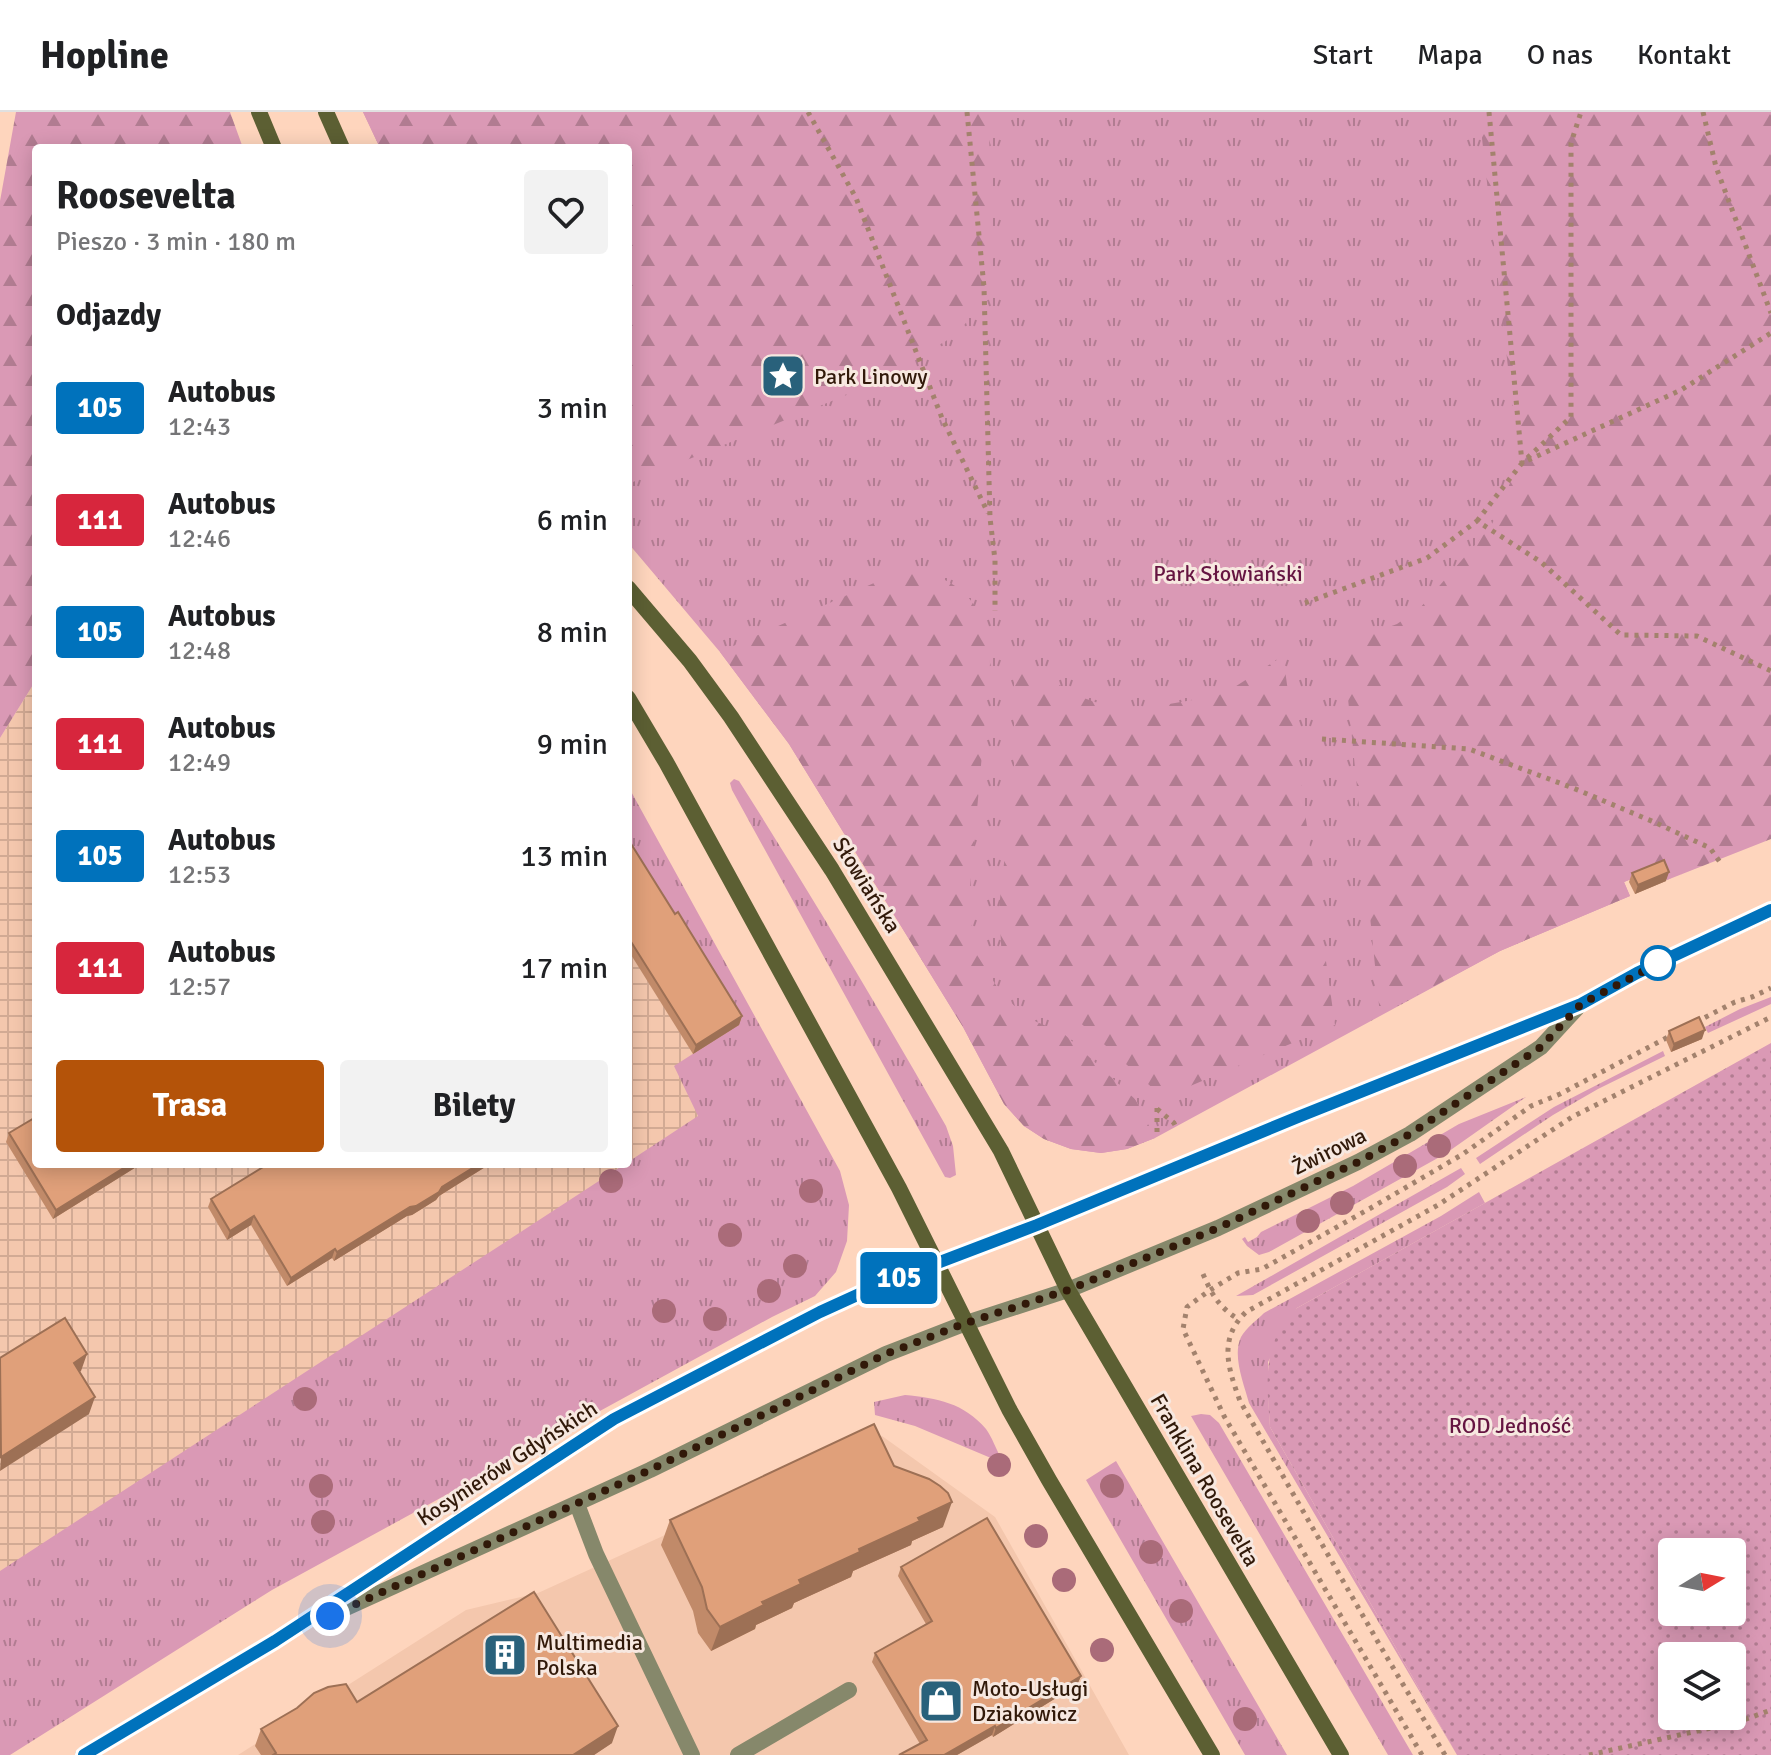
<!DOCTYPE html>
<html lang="pl">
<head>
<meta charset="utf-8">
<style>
  :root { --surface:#fff; --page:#f2f2f2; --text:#202124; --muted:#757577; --line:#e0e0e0; --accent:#b45309 }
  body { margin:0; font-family:Signika,sans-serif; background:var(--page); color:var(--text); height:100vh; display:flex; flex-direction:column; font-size:30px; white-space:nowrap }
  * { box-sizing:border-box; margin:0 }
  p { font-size:26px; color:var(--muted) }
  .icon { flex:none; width:44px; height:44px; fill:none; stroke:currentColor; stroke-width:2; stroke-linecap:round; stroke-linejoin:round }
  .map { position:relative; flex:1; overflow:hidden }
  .drawer { position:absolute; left:32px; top:32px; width:600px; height:1024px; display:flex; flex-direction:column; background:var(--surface); border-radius:8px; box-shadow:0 4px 20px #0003 }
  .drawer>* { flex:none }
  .badge { padding:0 16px; border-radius:6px; font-size:28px; line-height:52px }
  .needle { width:52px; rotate:80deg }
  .controls { position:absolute; left:1658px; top:1426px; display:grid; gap:16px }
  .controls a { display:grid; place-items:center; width:88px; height:88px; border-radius:8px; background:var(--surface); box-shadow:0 4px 20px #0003; font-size:40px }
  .you { position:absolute; width:40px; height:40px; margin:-20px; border:6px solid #fff; border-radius:50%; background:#1a73e8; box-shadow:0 0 0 12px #1a73e833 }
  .map>.badge { position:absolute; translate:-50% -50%; box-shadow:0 0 0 4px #fff }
  h2 { padding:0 24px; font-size:30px; line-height:72px }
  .round { display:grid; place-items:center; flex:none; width:84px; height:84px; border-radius:8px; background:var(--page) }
  .head { display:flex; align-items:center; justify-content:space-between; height:136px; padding:0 24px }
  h1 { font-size:38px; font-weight:700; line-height:60px }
  .action { display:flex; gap:16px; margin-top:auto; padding:16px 24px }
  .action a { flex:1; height:92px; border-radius:8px; background:var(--accent); color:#fff; font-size:32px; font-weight:700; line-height:92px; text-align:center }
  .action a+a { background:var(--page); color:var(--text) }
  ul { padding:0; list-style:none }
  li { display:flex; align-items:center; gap:24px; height:112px; padding:0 24px }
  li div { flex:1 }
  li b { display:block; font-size:30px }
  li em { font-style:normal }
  li .badge { min-width:88px; font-weight:700; text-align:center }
  header { display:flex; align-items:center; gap:48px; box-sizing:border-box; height:112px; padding:0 40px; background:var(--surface); border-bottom:2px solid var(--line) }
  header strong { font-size:38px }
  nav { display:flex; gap:44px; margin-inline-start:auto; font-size:28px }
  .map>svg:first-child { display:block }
  .built { fill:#f4c7ad }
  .industrial { fill:url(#industrial-grid) }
  .grass { fill:url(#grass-tufts) }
  .forest { fill:url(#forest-firs) }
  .garden { fill:url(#garden-dots); fill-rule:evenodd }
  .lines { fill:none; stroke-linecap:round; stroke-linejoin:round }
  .path { stroke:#a3826d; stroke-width:5; stroke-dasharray:4 6; stroke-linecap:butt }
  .service { stroke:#86886b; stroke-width:16 }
  .tertiary { stroke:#86886b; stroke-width:16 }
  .secondary { stroke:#5c5f33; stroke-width:16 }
  .tree { fill:#aa6b79 }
  .wall { fill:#c18a69 }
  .shaded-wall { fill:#9d7055 }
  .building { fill:#e0a07a; stroke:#9d7055; stroke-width:2 }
  .line-casing { stroke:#fff; stroke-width:18 }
  .line { stroke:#0072bc; stroke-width:12 }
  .walk { stroke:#311909; stroke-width:8; stroke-dasharray:0 14.4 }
  .stop-dot { fill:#fff; stroke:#0072bc; stroke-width:4 }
  .labels { text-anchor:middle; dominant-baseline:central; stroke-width:6; stroke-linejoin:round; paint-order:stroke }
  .poi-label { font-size:22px; fill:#311909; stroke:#f7e8e0; text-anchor:start }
  .park-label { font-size:22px; fill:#651441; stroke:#f7e8e0 }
  .street-label { font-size:22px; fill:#311909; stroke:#f7e8e0 }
</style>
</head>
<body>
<header>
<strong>Hopline</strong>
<nav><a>Start</a><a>Mapa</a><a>O nas</a><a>Kontakt</a></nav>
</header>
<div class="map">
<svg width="1771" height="1643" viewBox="0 0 1771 1643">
  <defs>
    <pattern id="industrial-grid" width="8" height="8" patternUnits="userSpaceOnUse" patternTransform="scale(2)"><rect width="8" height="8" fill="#f4c7ad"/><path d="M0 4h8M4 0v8" fill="none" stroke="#d2aa94"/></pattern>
    <pattern id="grass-tufts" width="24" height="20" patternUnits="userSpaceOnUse" patternTransform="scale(2)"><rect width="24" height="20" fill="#da99b5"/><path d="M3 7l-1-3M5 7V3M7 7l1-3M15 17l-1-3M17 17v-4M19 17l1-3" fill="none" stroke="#b17c91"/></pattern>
    <pattern id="forest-firs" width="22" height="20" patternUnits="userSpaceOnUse" patternTransform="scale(2)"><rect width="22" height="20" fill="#da99b5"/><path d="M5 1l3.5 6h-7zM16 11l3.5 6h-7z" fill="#b17c91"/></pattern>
    <pattern id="garden-dots" width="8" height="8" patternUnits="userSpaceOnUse" patternTransform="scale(2)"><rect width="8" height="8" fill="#da99b5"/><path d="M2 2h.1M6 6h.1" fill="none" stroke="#b17c91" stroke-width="1.8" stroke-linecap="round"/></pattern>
  </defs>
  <rect width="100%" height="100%" fill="#fed5bd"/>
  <path class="built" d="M882 1324 995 1405 1129 1643H238L466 1498 538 1481Z"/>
  <path class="industrial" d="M36 568V1052H628V741L768 964 0 1603V626Z"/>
  <path class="grass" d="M363 0H1771L1671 766 1667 768 1661 755 1624 770 1630 784 1500 839 1155 1026 1127 1037 1101 1041 1071 1037 1044 1027 1024 1014 1004 992 963 915 789 632 720 540 628 431V36H380Z
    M734 667 739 669C811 782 879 897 946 1014L953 1034 956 1063 950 1066 945 1065 732 678 730 671Z
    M628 674 840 1059 849 1093 847 1129 836 1160 815 1184 772 1205 272 1478 10 1643H0V1459L625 1052H628V1050L698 1004 674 954 736 914 628 741Z
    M1771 885V892L1708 921 1705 915 1740 897Z
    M1663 939 1665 944 1598 977 1553 1003 1480 1052 1476 1046 1554 995Z
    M1526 985 1445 1042 1269 1140 1259 1143 1247 1134 1242 1127 1245 1125 1248 1130 1257 1125 1261 1120 1353 1074 1459 1012Z
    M1461 1056 1465 1062 1447 1075 1253 1183 1236 1184Z
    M1479 1080 1485 1091 1297 1196 1268 1250V1283L1270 1315 1457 1643 1249 1291C1244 1272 1232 1244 1241 1225 1246 1216 1257 1208 1264 1201L1441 1104Z
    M905 1283C937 1286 964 1291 986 1317 992 1325 996 1337 1001 1346L998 1349 915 1314 875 1303 874 1290Z
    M1201 1302 1210 1303 1219 1311 1413 1643H1388L1191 1304Z
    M1116 1349 1287 1643H1245L1086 1368Z"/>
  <path class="forest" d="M16 0H230L243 36H36V568L0 626V89Z
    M363 0H988L994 142 989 169 979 192 965 212 946 229 849 282 628 372V36H380Z
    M1479 0H1771V727L1667 768 1661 755 1624 770 1630 784 1500 839 1380 903 1342 527 1370 522 1397 512 1420 496 1475 433 1492 412 1504 388 1513 362 1516 335 1514 308Z
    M918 461C926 463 936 464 943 467 978 484 990 515 990 552L970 777 972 835 999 878 1025 905 1063 921 1136 988 1155 1026 1127 1037 1101 1041 1071 1037 1044 1027 1024 1014 1004 992 963 915 789 632 720 540 894 462Z
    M1283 544 1335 913 1176 980 1158 981 1074 905 1032 881 1002 848 999 796 1014 662V558L1054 570 1081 585 1109 595 1140 597 1216 584 1230 578Z"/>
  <path class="garden" d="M1771 931V1643H1457L1270 1315C1268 1284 1263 1250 1278 1221 1282 1213 1291 1204 1297 1196ZM1672 1440H1732V1500H1672ZM1672 1544H1732V1604H1672Z"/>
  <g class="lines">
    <path class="path" d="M808 0 856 86 942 306 988 401
      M967 0 984 175 990 406 995 448V499
      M1489 0 1522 351 1571 305V31L1581 0
      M1703 0 1716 55 1771 201
      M1477 409 1522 351 1681 278 1771 221
      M1305 491 1427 446 1477 409 1541 450 1621 523 1697 524 1771 559
      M1322 627 1469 637 1573 676 1654 710 1710 736 1722 753
      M1696 910 1735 890 1752 885 1771 876
      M1157 996V1025
      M1157 997 1174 1011 1176 1015
      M1203 1162C1212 1183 1219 1195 1238 1207
      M1422 1643 1224 1304 1183 1217 1187 1195 1210 1178 1238 1161 1262 1157 1369 1097 1463 1042 1531 994 1560 982 1670 924
      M1445 1643 1382 1537 1240 1289C1228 1256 1218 1227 1246 1200L1438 1093 1572 1005 1771 905
      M1589 1643 1738 1610 1771 1598"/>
    <path class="service" d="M577 1392 596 1442 692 1643
      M738 1643 849 1578"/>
    <path class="tertiary" d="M324 1506 650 1358 886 1242 966 1211 1068 1178 1218 1116 1358 1050 1410 1022 1541 935 1577 896
      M83 1643 275 1529 614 1307 820 1200 877 1174 1037 1113 1298 1005 1581 892 1637 861 1771 799"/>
    <path class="secondary" d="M259 0 274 36
      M326 0 342 36
      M628 476 690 549 731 605 832 758 1001 1039 1068 1178 1341 1643
      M628 586 666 650 899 1076 1009 1297 1049 1368 1212 1643"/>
  </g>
  <g class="tree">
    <circle cx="1439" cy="1034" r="12"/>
    <circle cx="1405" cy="1054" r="12"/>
    <circle cx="611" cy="1069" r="12"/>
    <circle cx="811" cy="1079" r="12"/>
    <circle cx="1342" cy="1091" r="12"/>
    <circle cx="1308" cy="1109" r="12"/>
    <circle cx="730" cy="1123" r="12"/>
    <circle cx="795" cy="1154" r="12"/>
    <circle cx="769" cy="1179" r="12"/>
    <circle cx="664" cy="1199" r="12"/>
    <circle cx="715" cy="1207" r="12"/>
    <circle cx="305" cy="1287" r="12"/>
    <circle cx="999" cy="1353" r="12"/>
    <circle cx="321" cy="1374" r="12"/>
    <circle cx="1112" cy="1374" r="12"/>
    <circle cx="323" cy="1410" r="12"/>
    <circle cx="1036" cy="1424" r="12"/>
    <circle cx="1151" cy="1440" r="12"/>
    <circle cx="1064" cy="1468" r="12"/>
    <circle cx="1181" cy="1499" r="12"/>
    <circle cx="1102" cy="1538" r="12"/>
    <circle cx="1245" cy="1607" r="12"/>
  </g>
  <path class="wall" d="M628 727 675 802 742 904 739 913 693 942 628 838Z
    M1632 761 1666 769 1635 782 1629 770Z
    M1669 919 1702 927 1671 940 1666 928Z
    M9 1021 36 1052H141L53 1107 6 1030Z
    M268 1052H490L439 1084 436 1088 412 1103 407 1104 334 1149 332 1146 287 1174 251 1113 227 1128 208 1095 211 1087Z
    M894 1354 943 1415 912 1429 911 1433 853 1459 851 1465 794 1491 792 1496 756 1513 755 1517 711 1539 698 1521 693 1499 661 1433 670 1408Z
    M901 1455 1081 1564 1077 1573 993 1625 992 1623 957 1643H899L920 1632 872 1550 875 1541 926 1512 898 1464Z
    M357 1590 612 1631 594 1643H261L255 1634 261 1617Z"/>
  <path class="shaded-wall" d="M1669 760 1666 769 1635 782 1638 773Z
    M742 904 739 913 693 942 696 933Z
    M1705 918 1702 927 1671 940 1674 932Z
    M130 1052H141L53 1107 56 1098Z
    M479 1052H490L439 1084 436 1088 412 1103 407 1104 334 1149 337 1140Z
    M254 1104 251 1113 227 1128 230 1119Z
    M335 1137 332 1146 287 1174 291 1166Z
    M87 1242 81 1259 68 1268 74 1251Z
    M95 1285 89 1302 0 1359 1 1345Z
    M952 1390 943 1415 912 1429 911 1433 853 1459 851 1465 794 1491 792 1496 756 1513 755 1517 711 1539 720 1515 799 1468 918 1406Z
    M1081 1564 1077 1573 993 1625 996 1616Z
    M618 1614 612 1631 594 1643H573Z
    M995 1614 992 1623 957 1643H944Z"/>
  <path class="building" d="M628 727 675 802 678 800 689 818 742 904 696 933 628 825Z
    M1664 748 1669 760 1638 773 1632 761Z
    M1699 905 1705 918 1674 932 1669 919Z
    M36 1005V1052H130L56 1098 9 1021Z
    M268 1052H479L442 1075 439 1080 416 1094 410 1095 337 1140 335 1137 291 1166 254 1104 230 1119 211 1087Z
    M65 1206 87 1242 74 1251 95 1285 1 1345 0 1246Z
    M874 1312 894 1354 929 1367 940 1374 948 1381 952 1390 918 1406 920 1409 859 1437 860 1440 799 1468 801 1472 762 1490 764 1493 720 1515 707 1497 702 1475 670 1408Z
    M987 1406 1081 1564 996 1616 995 1614 944 1643H899L927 1628 875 1541 932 1509 901 1455Z
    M534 1480 618 1614 573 1643H273L276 1641 261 1617 297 1596 314 1581 328 1575 346 1572 357 1590Z"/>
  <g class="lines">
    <g class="line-casing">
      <path id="line" d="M84 1643 275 1529 614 1307 820 1200 877 1174 1037 1113 1298 1005 1581 892 1637 861 1771 798"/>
    </g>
    <use href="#line" class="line"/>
    <path class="walk" d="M330 1504 650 1358 886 1242 966 1211 1068 1178 1218 1116 1358 1050 1410 1022 1541 935 1581 892 1661 850 1658 851"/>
  </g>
  <defs>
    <g id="sight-square" transform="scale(2.3)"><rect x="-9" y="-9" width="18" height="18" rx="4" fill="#29617b" stroke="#f7e8e0"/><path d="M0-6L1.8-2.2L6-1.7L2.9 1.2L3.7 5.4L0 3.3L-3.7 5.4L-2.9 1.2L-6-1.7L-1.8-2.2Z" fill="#fff"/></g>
    <g id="building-square" transform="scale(2.3)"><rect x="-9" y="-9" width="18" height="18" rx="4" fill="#29617b" stroke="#f7e8e0"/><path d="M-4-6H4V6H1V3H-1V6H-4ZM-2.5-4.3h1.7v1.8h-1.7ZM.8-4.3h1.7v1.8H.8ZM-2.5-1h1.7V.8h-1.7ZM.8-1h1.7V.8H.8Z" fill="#fff"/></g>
    <g id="shop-square" transform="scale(2.3)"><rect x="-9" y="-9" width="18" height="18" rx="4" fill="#29617b" stroke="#f7e8e0"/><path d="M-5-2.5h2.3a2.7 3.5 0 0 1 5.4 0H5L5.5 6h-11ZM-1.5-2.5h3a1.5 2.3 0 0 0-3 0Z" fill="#fff"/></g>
  </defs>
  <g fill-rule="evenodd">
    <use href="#sight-square" x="783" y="264"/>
    <use href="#building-square" x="505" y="1543"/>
    <use href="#shop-square" x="941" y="1589"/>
  </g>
  <circle class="stop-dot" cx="1658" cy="851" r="16"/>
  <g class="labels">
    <g class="poi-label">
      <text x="814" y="264">Park Linowy</text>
      <text x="536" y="1530">Multimedia<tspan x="536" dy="25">Polska</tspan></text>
      <text x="972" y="1576">Moto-Usługi<tspan x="972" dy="25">Dziakowicz</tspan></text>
    </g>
    <g class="park-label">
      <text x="1228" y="461">Park Słowiański</text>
      <text x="1510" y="1313">ROD Jedność</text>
    </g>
    <g class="street-label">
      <text transform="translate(867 773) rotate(58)">Słowiańska</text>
      <text transform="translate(1329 1039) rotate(-26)">Żwirowa</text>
      <text transform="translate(507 1351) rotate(-33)">Kosynierów Gdyńskich</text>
      <text transform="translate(1205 1368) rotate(60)">Franklina Roosevelta</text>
    </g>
  </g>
</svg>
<div class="controls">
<a><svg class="needle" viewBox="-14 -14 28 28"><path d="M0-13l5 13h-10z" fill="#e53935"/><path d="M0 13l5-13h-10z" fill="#757577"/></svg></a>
<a><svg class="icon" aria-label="layers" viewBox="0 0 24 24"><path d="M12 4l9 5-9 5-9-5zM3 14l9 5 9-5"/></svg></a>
</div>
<div class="you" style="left:330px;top:1504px"></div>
<b class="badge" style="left:899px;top:1166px;background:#0072bc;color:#fff">105</b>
<section class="drawer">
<div class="head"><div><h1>Roosevelta</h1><p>Pieszo · 3 min · 180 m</p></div><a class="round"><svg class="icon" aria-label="heart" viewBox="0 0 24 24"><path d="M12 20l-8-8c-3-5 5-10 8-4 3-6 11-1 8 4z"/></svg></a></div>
<h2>Odjazdy</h2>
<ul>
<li><span class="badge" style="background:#0072bc;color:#fff">105</span><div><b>Autobus</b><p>12:43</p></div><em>3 min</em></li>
<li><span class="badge" style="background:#d7263d;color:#fff">111</span><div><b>Autobus</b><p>12:46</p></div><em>6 min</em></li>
<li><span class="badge" style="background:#0072bc;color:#fff">105</span><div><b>Autobus</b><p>12:48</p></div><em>8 min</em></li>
<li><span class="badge" style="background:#d7263d;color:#fff">111</span><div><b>Autobus</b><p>12:49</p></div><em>9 min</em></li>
<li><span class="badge" style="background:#0072bc;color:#fff">105</span><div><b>Autobus</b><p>12:53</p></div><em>13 min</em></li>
<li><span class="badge" style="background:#d7263d;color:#fff">111</span><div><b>Autobus</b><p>12:57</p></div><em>17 min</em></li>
</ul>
<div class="action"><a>Trasa</a><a>Bilety</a></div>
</section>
</div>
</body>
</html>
